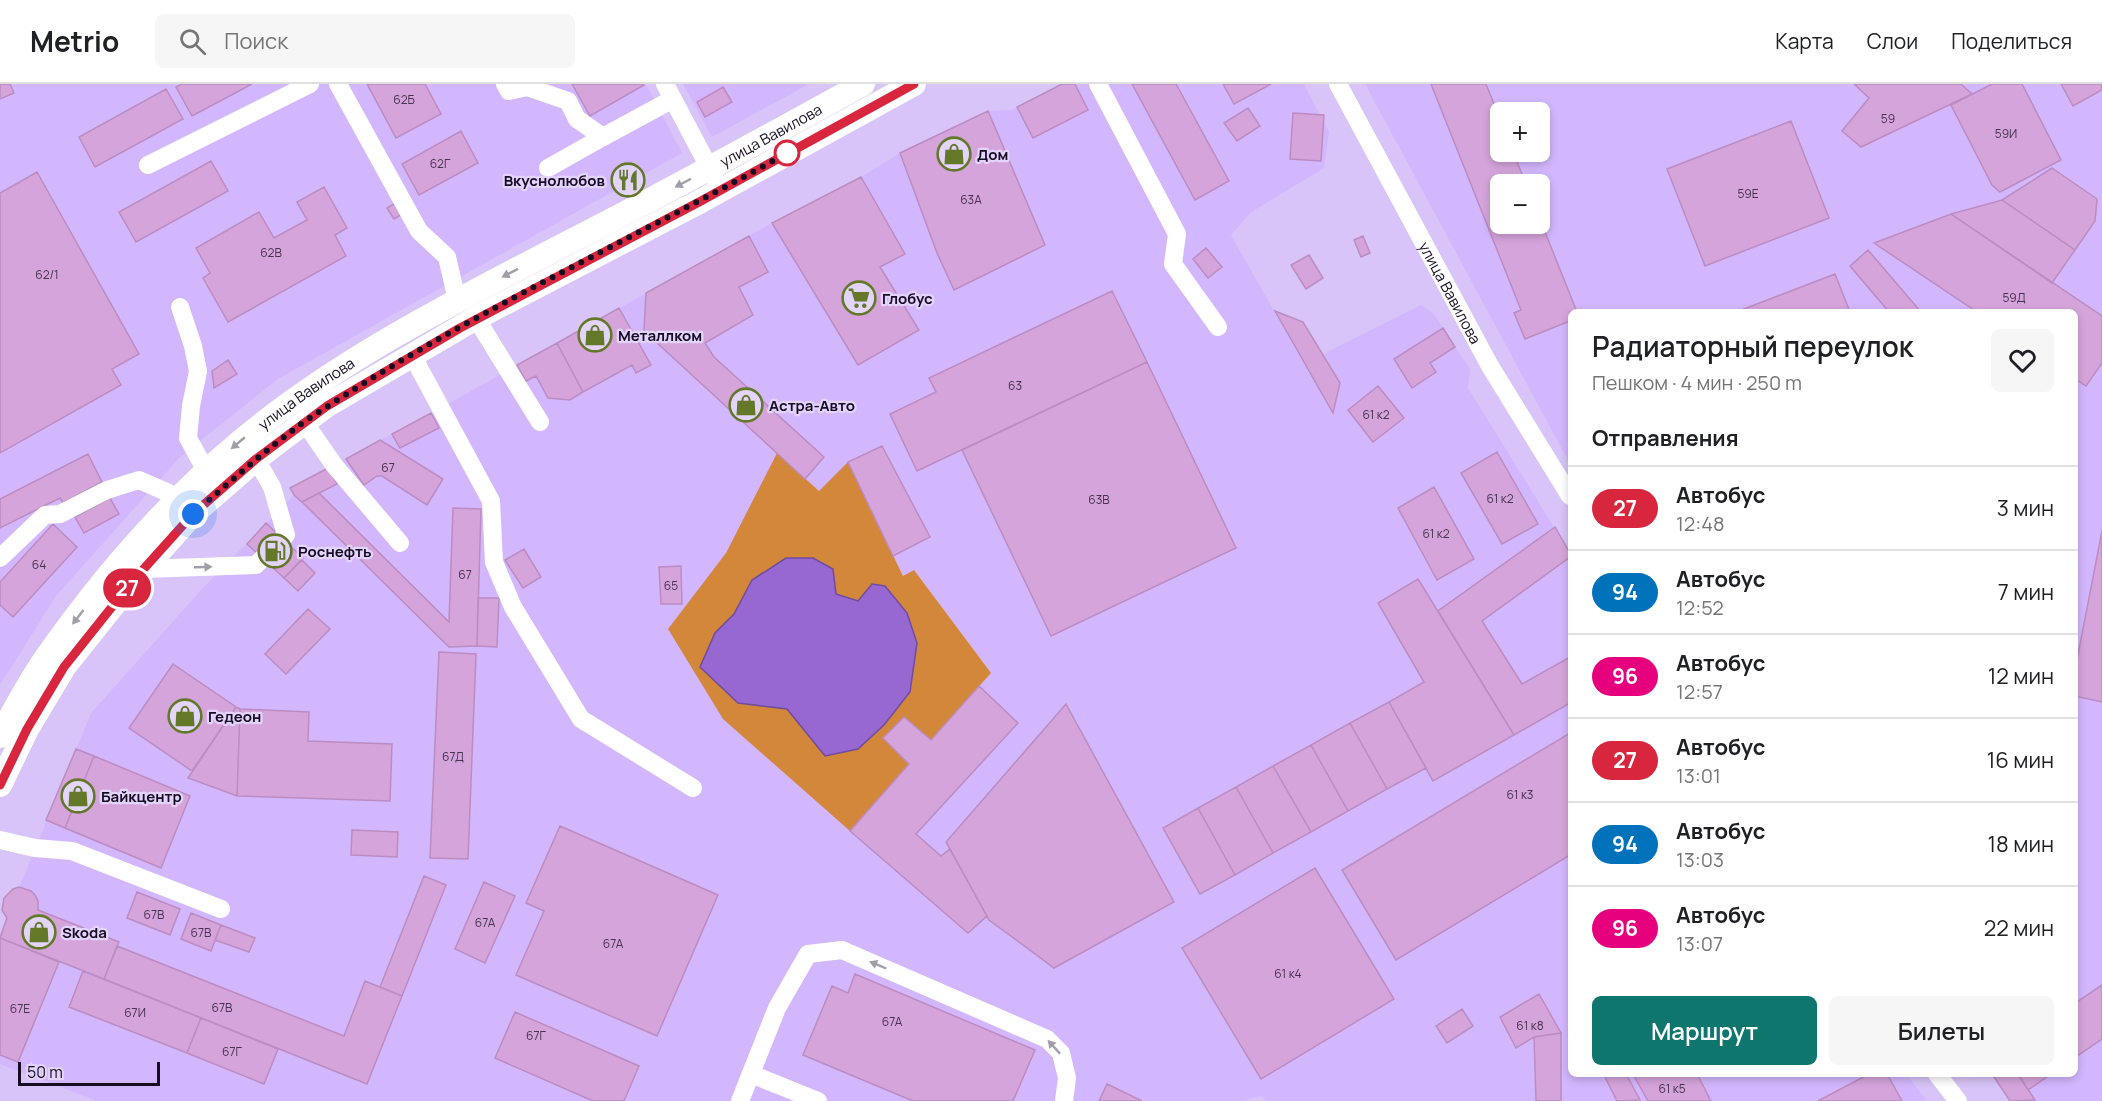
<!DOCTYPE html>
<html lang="ru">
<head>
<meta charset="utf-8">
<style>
  :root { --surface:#fff; --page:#f6f6f6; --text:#202124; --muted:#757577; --line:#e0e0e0; --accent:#0f766e }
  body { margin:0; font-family:Manrope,sans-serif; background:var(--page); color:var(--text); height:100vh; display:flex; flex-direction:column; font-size:22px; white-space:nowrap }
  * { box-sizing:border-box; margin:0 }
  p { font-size:20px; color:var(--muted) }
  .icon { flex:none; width:33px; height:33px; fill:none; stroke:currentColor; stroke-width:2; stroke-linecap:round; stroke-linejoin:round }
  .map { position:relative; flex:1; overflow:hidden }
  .panel { position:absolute; left:1568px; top:225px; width:510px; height:768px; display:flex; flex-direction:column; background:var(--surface); border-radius:9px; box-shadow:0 3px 9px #0003 }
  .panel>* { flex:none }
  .badge { padding:0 12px; border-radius:20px; font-size:21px; line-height:39px }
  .fabs { position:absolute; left:1490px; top:18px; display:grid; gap:12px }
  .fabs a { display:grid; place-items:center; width:60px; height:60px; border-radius:9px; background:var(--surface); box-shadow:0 3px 9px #0003; font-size:30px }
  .scale { position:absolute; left:18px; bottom:15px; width:142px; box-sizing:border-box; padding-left:6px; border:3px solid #160c23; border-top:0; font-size:16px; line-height:21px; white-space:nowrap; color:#160c23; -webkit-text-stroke:4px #e3d4fb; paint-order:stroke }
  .you { position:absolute; width:30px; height:30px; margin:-15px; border:4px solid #fff; border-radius:50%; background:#1a73e8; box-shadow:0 0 0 9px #1a73e833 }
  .map>.badge { position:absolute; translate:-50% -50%; box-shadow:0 0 0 3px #fff }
  h2 { padding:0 24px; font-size:22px; line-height:54px }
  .round { display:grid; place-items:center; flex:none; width:63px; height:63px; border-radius:9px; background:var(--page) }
  .headline { display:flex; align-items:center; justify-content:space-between; height:102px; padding:0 24px }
  h1 { font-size:28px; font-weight:600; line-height:45px }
  .primary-button { display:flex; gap:12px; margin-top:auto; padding:12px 24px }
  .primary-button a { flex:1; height:69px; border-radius:9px; background:var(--accent); color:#fff; font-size:24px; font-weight:600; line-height:69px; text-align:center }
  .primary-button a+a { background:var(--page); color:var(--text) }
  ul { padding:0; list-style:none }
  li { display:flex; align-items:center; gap:18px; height:84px; padding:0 24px; border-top:2px solid var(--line) }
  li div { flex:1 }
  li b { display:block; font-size:22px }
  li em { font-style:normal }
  li .badge { min-width:66px; font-weight:700; text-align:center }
  header { display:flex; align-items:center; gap:36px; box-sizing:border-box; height:84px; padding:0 30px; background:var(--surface); border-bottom:2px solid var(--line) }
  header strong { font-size:28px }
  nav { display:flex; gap:33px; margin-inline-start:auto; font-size:21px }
  .search { width:420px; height:54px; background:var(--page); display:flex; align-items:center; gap:15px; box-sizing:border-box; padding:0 21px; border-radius:9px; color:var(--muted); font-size:22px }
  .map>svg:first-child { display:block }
  .built { fill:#d3b7fe; fill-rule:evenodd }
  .forest { fill:#d3873b }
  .water { fill:#9767d2; stroke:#704c9e; stroke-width:1.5 }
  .building { fill:#d5a4db; stroke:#bb8cc1; stroke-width:1.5 }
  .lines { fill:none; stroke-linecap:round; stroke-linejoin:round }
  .minor { stroke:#fff; stroke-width:18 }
  .major { stroke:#fff; stroke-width:24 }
  .oneway { fill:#a29ea7 }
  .line-casing { stroke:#fff; stroke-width:14 }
  .line { stroke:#d7263d; stroke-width:9 }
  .walk { stroke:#160c23; stroke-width:6; stroke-dasharray:0 10.8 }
  .stop-dot { fill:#fff; stroke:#d7263d; stroke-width:3 }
  .labels { text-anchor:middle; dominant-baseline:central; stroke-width:4.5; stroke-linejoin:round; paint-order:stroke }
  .number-label { font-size:12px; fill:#463251 }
  .street-label { font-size:15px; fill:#160c23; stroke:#e3d4fb }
  .poi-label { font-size:15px; font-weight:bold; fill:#160c23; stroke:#e3d4fb; text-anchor:start }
</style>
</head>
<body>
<header>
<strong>Metrio</strong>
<div class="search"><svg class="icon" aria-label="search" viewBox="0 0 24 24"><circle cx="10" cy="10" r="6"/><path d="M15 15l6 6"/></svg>Поиск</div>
<nav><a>Карта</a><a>Слои</a><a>Поделиться</a></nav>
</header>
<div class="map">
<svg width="2102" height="1017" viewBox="0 0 2102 1017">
  <rect width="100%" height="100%" fill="#d8c4f8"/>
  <path class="built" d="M0 0H646L682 69 278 295 180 373 56 512 0 601Z
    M683 0H809L712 53Z
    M1062 0H1304L1329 48 1324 84 1250 129 1231 151 1274 227 1303 238 1323 270 1421 221 1434 230 1470 285 1468 304 1570 469V990H1906L1927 1017H1267L1260 1012 1243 1017H97L0 980V850L91 629 202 505 294 411 290 404 439 325 759 146 861 93 900 69 988 27 1012 26ZM777 369 819 407 848 379 903 493 914 486 991 589 931 656 904 633 883 654 669 545 726 469Z
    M1365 0H2102V1017H2010L1992 990H2074V228H1570V380ZM1500 28H1539V68H1500ZM1500 100H1539V140H1500Z"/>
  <path class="forest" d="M777 369 819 407 848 378 903 492 914 486 991 589 931 656 904 633 883 654 909 680 850 747 723 635 668 545 726 469Z"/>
  <path class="water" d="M786 474H813L833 485 836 510 858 517 872 500 885 502 907 529 917 559 910 608 884 641 858 665 825 672 787 625 738 619 700 583 715 549 734 530 752 496Z"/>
  <path class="building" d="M0 0H10L14 9 0 15Z
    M182 0H252L192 32 176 3Z
    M367 0H425L441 30 396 54Z
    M572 0H643L644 1 590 32Z
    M1062 0H1075L1088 26 1033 54 1017 23Z
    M1132 0H1176L1229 97 1195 116Z
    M1223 0H1271L1234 20Z
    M1431 0H1486L1500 35V68H1513L1526 100H1500V140H1539V133L1577 228H1570V237L1525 255 1514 229 1521 226Z
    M1854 0H1961L1972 10 1861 63 1842 47 1869 14Z
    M1992 0H2022L2061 76 2000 108 1992 101 1951 21Z
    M2061 0H2102V6L2073 22Z
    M723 3 732 18 705 33 697 18Z
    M166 5 183 35 95 83 79 53Z
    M1248 24 1260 42 1237 57 1224 39Z
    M988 27 1045 161 954 206 937 169 900 69Z
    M1293 29 1324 31 1321 77 1290 75Z
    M1791 37 1829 134 1705 182 1667 85Z
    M461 47 478 79 419 111 402 80Z
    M211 77 228 107 136 158 119 128Z
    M2052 84 2097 115 2095 137 2075 166 2002 116Z
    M37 88 139 270 112 285 121 301 0 369V109Z
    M861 93 905 170 880 183 919 246 858 281 772 139Z
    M324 103 347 144 335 151 346 172 228 238 203 194 210 189 196 164 259 128 274 154 307 136 297 118Z
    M2002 116 2075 166 2052 199 1951 130Z
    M397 118 404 129 394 135 387 124Z
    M1951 130 2102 232V279L2086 302 2074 294V228H1977L1874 159Z
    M749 152 768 188 739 203 753 231 705 259 714 273 824 373 805 395 644 247 646 209Z
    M1363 152 1370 169 1361 173 1354 156Z
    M1206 164 1222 183 1208 194 1193 175Z
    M1868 166 1921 228H1889L1850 182Z
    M1309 171 1323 194 1306 205 1291 181Z
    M1835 190 1850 228H1736Z
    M1112 207 1147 278 917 387 890 330 936 308 929 294Z
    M619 224 651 281 636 289 632 281 583 308 557 259Z
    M1275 227 1303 238 1340 299 1333 329Z
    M1443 244 1455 263 1430 279 1436 288 1412 304 1394 275Z
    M557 259 583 308 570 316 548 314 536 292 526 297 517 281Z
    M228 276 237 290 214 304 212 287Z
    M1147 278 1236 464 1051 552 962 366Z
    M1378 302 1404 334 1373 358 1348 326Z
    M431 329 439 344 400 364 392 350Z
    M380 356 443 395 427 421 382 392H377L364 401 346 375Z
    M882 362 930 453 893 472 848 378Z
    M1497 368 1538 440 1502 460 1461 389Z
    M88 370 102 398 63 419 60 414 0 444V415Z
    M328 384 337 400 302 418 294 411 290 404Z
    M1434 403 1474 475 1437 496 1398 424Z
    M319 409 449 538 453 424 481 425 477 562 449 563 302 418Z
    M110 414 119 430 84 449 75 433Z
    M266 439 303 474 284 494 247 460Z
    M53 440 77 463 13 533 0 521V498Z
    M1555 443 1570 469V473L1482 537 1522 600 1570 573V619L1514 651 1438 527Z
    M2102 447V618L2074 612V591Z
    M524 465 541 493 523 504 505 476Z
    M302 476 315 489 298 507 284 494Z
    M681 482 682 520H661L659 483Z
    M1418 495 1514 651 1433 697 1389 618 1424 598 1378 519Z
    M478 514H499L497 563 477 562Z
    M308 525 330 545 286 590 265 570Z
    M439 568 476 570 468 775 430 774Z
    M173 580 236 623 192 687 129 644Z
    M979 602 1018 639 916 750 941 772 950 765 987 832 968 849 850 747 909 680 883 654 904 633 931 656Z
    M1389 618 1426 684 1387 705 1350 639Z
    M1066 620 1174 818 1054 884 989 836 946 758Z
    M236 623 240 625 237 712 188 694Z
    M240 625 309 628 308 657 392 660 390 717 237 712Z
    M1350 639 1387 705 1348 727 1311 661Z
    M1570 649V771L1396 876 1342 786Z
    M1311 661 1348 727 1311 748 1273 682Z
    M76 665 94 672 65 744 46 736Z
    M94 672 190 712 161 784 65 744Z
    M1273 682 1311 748 1273 769 1236 703Z
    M1236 703 1273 769 1235 791 1198 724Z
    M1198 724 1235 791 1200 810 1163 744Z
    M560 742 718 811 657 952 516 891 544 827 526 819Z
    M352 746 398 748 397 773 351 771Z
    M1315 784 1394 915 1261 995 1182 864Z
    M424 792 446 801 402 912 380 903Z
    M484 798 515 812 485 879 455 865Z
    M19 803 31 807 35 811 38 817V826L119 858 104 895 0 854 7 834 2 826 4 814 13 805Z
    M137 808 180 825 170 851 127 834Z
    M191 829 221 841 211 867 181 855Z
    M221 841 255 854 249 868 215 856Z
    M0 854 59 878 18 978 0 971Z
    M117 862 344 952 365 897 402 912 367 1000 104 895Z
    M83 887 201 934 187 969 69 923Z
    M855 890 1035 966 1013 1017H913L803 971 832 902 848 909Z
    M2102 901V955L2074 974V920Z
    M1539 910 1561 949 1534 953 1516 964 1500 933Z
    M1462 925 1473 942 1447 959 1436 942Z
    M515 928 639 982 624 1017H593L495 974Z
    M201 934 278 965 264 1000 187 969Z
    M1561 949V1017H1536L1534 953Z
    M1611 990H1626L1640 1016 1617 1017 1605 993Z
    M1633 990H1697L1711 1017H1648Z
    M1869 990H1887L1902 1017H1818Z
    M1992 990H2018L2035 1016 2010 1017Z
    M2018 990H2051L2028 1006Z
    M1107 1000 1142 1017H1099Z"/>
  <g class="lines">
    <g class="minor">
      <path d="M338 0 419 147 447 173 457 216"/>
      <path d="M505 0 509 7 527 3 568 17 577 35 603 53 673 15"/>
      <path d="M665 0 721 106"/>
      <path d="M1098 0 1177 150 1173 180 1218 243"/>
      <path id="s1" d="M1338 0 1490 282 1570 412"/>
      <path d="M148 81 310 0"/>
      <path d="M548 84 603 53"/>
      <path d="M180 223 193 262 198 287 191 322 188 354 206 387"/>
      <path d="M476 234 540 338"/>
      <path d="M412 271 491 417 494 478 513 523 581 635 693 704"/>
      <path d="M305 339 334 381 400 459"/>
      <path d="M0 474 45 431 60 430 107 406 139 396 178 413"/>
      <path d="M144 485 256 481 286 451 272 403 256 375"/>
      <path d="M0 756 35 764 72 767 221 825"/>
      <path d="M751 990 818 1017"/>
      <path d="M1937 990 1958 1017"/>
      <path d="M740 1017 777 924 808 870 842 866 1047 955 1061 969 1067 994 1064 1017"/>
    </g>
    <g class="major">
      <path id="s2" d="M0 652C15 625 30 596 48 571 103 493 167 419 240 358 341 273 469 210 585 150 679 102 771 51 863 0"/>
      <path d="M0 701 27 645 64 583 131 499 193 430 256 375 326 322 476 234 701 117 914 0"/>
    </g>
  </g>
  <defs><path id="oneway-solid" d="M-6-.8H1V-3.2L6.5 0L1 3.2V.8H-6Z" transform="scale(1.5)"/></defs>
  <g class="oneway">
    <use href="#oneway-solid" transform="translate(683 99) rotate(152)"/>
    <use href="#oneway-solid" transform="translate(510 189) rotate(153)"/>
    <use href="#oneway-solid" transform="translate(238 359) rotate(140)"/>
    <use href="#oneway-solid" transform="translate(203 483) rotate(-2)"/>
    <use href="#oneway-solid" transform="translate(78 533) rotate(128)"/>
    <use href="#oneway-solid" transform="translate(878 881) rotate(-157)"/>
    <use href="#oneway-solid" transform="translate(1054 963) rotate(-132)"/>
  </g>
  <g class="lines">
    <g class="line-casing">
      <path id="line" d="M0 701 27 645 64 583 131 499 193 430 256 375 327 322 460 244 701 117 914 0"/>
    </g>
    <use href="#line" class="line"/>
    <path class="walk" d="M193 430C237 392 279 353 328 322 475 226 636 154 789 68L787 69"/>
  </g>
  <defs>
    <g id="shop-ring" transform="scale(1.725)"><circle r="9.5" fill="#e3d4fb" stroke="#637829" stroke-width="1.5"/><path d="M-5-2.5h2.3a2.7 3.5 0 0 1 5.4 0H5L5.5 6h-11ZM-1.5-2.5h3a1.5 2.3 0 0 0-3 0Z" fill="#637829"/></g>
    <g id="restaurant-ring" transform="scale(1.725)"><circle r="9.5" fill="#e3d4fb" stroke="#637829" stroke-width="1.5"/><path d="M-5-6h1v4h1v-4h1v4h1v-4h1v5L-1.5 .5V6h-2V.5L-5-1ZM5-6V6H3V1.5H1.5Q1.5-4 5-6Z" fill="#637829"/></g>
    <g id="supermarket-ring" transform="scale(1.725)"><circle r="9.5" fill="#e3d4fb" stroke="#637829" stroke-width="1.5"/><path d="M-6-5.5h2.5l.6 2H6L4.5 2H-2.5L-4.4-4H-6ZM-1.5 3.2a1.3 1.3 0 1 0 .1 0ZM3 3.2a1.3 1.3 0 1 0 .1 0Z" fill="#637829"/></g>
    <g id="fuel-ring" transform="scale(1.725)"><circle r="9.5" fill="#e3d4fb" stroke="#637829" stroke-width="1.5"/><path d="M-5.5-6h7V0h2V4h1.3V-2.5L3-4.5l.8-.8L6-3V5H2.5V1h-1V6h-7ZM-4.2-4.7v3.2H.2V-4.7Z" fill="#637829"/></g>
  </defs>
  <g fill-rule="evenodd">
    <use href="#shop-ring" x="954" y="70"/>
    <use href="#restaurant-ring" x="628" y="96"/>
    <use href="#supermarket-ring" x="859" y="214"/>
    <use href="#shop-ring" x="595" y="251"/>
    <use href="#shop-ring" x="746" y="321"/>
    <use href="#fuel-ring" x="275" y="467"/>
    <use href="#shop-ring" x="185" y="632"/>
    <use href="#shop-ring" x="78" y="712"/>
    <use href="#shop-ring" x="39" y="848"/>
  </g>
  <circle class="stop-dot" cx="787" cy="69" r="12"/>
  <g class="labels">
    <g class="number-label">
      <text x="404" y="15">62Б</text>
      <text x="1888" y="34">59</text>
      <text x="2006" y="49">59И</text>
      <text x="440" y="79">62Г</text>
      <text x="1748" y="109">59Е</text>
      <text x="971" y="115">63А</text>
      <text x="271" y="168">62В</text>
      <text x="47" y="190">62/1</text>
      <text x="2014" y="213">59Д</text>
      <text x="1015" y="301">63</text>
      <text x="1376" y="330">61 к2</text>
      <text x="388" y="383">67</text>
      <text x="1500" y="414">61 к2</text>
      <text x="1099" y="415">63В</text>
      <text x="1436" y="449">61 к2</text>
      <text x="39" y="480">64</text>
      <text x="465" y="490">67</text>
      <text x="671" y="501">65</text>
      <text x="453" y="672">67Д</text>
      <text x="1520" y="710">61 к3</text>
      <text x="154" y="830">67В</text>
      <text x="485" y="838">67А</text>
      <text x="201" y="848">67В</text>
      <text x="613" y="859">67А</text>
      <text x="1288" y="889">61 к4</text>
      <text x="222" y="923">67В</text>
      <text x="20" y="924">67Е</text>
      <text x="135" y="928">67И</text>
      <text x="892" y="937">67А</text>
      <text x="1530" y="941">61 к8</text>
      <text x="536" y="951">67Г</text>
      <text x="232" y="967">67Г</text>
      <text x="1672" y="1004">61 к5</text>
    </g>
    <g class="street-label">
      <text stroke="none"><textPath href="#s2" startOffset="996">улица Вавилова</textPath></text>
      <text stroke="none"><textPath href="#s1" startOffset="237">улица Вавилова</textPath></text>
      <text stroke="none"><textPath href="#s2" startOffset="464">улица Вавилова</textPath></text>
    </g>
    <g class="poi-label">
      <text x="977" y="70">Дом</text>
      <text x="605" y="96" text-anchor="end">Вкуснолюбов</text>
      <text x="882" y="214">Глобус</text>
      <text x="618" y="251">Металлком</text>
      <text x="769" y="321">Астра-Авто</text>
      <text x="298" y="467">Роснефть</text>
      <text x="208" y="632">Гедеон</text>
      <text x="101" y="712">Байкцентр</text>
      <text x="62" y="848">Skoda</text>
    </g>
  </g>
</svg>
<div class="fabs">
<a>+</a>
<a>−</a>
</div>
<div class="scale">50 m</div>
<div class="you" style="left:193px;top:430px"></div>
<b class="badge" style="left:127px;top:504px;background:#d7263d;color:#fff">27</b>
<section class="panel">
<div class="headline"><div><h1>Радиаторный переулок</h1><p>Пешком · 4 мин · 250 m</p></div><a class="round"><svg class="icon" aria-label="heart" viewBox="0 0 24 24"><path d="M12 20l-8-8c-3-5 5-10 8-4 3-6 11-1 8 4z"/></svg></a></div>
<h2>Отправления</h2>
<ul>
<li><span class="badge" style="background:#d7263d;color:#fff">27</span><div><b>Автобус</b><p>12:48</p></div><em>3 мин</em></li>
<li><span class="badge" style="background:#0072bc;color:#fff">94</span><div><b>Автобус</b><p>12:52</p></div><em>7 мин</em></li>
<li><span class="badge" style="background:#e6007e;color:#fff">96</span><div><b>Автобус</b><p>12:57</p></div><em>12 мин</em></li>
<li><span class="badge" style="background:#d7263d;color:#fff">27</span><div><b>Автобус</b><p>13:01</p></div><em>16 мин</em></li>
<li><span class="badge" style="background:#0072bc;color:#fff">94</span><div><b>Автобус</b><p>13:03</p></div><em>18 мин</em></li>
<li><span class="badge" style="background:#e6007e;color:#fff">96</span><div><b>Автобус</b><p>13:07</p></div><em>22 мин</em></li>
</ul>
<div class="primary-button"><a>Маршрут</a><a>Билеты</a></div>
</section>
</div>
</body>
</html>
